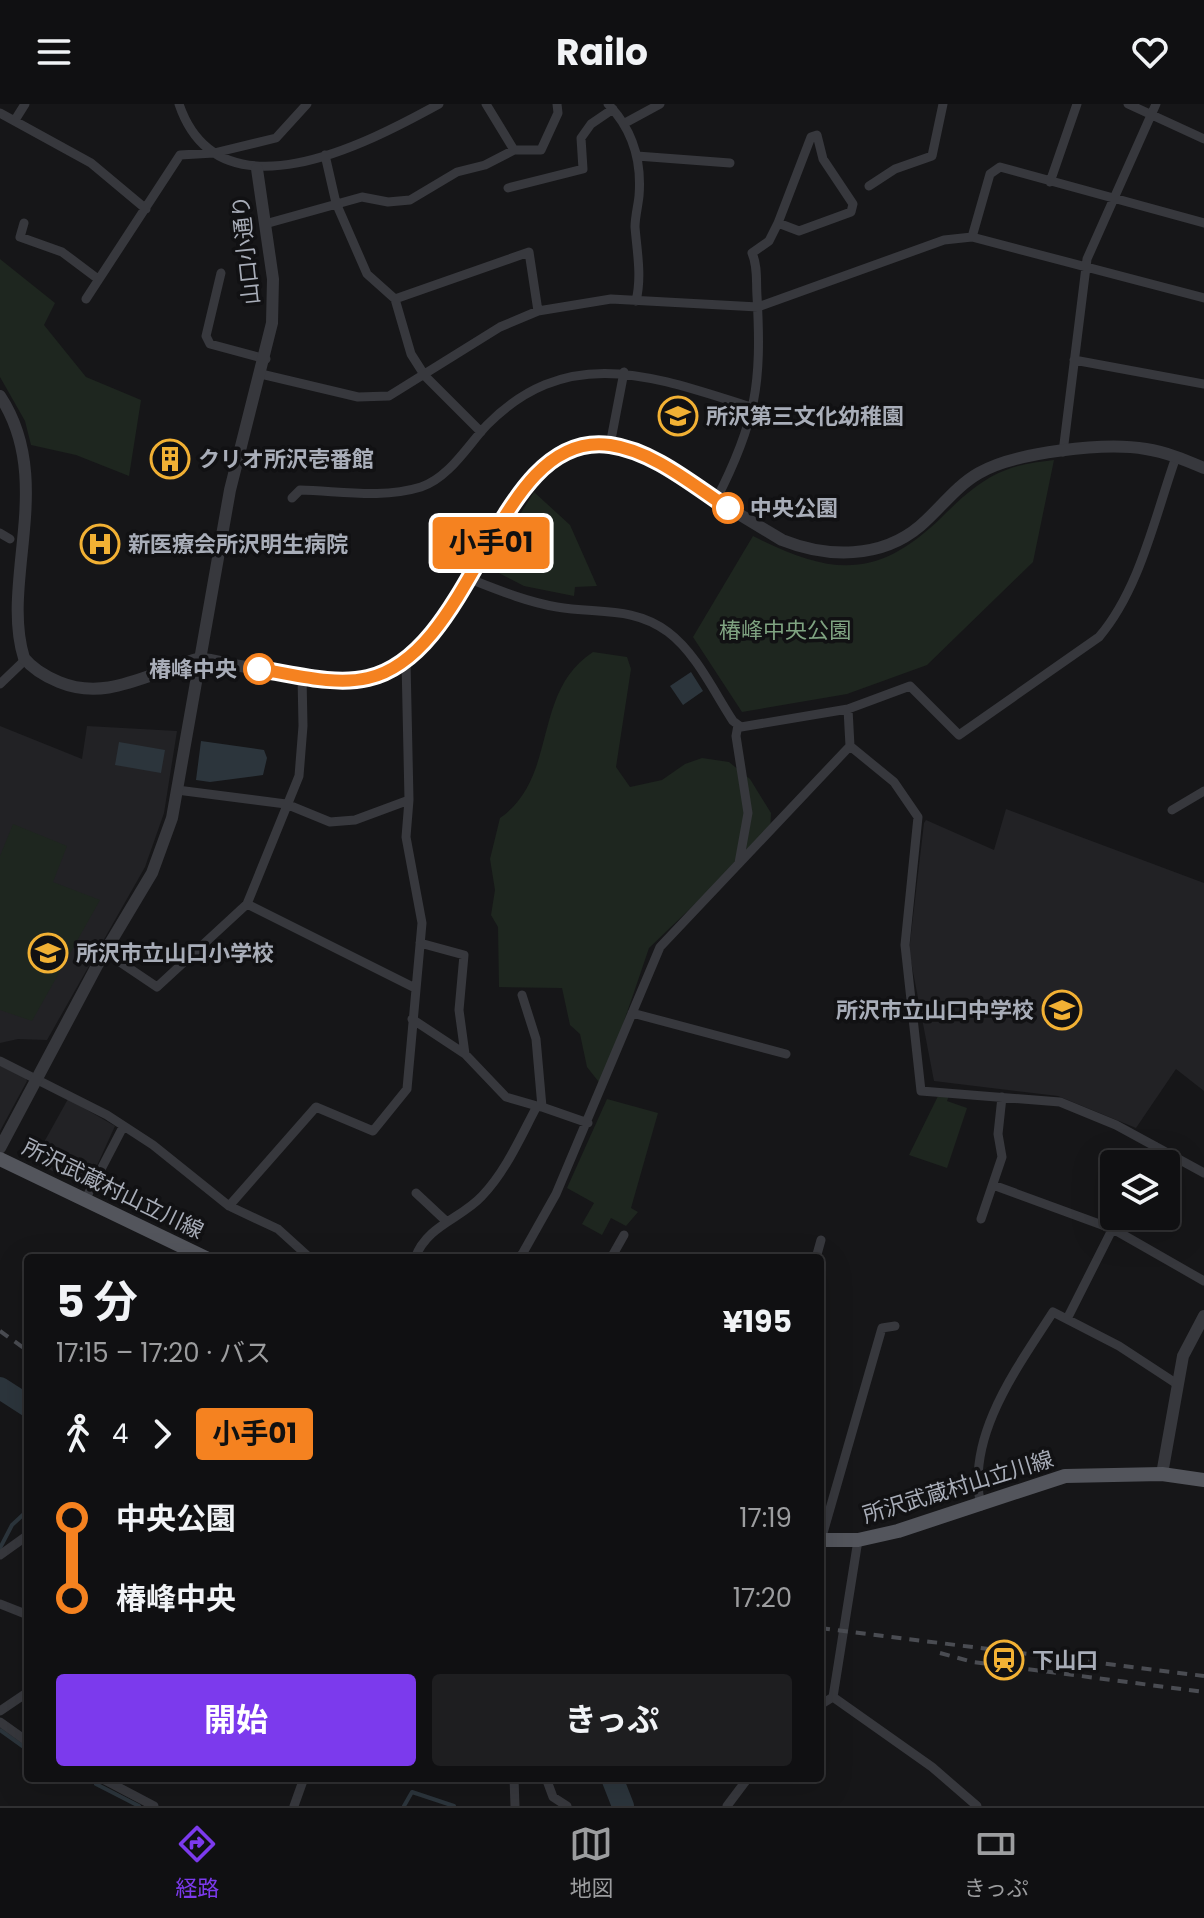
<!DOCTYPE html>
<html lang="ja">
<head>
<meta charset="utf-8">
<style>
  :root { --surface:#101012; --page:#1e1e20; --text:#f1f3f6; --muted:#9c9d9f; --line:#303032; --accent:#7c3aed }
  body { margin:0; font-family:Poppins,"Noto Sans JP",sans-serif; background:var(--page); color:var(--text); height:100vh; display:flex; flex-direction:column; font-size:30px; white-space:nowrap }
  * { box-sizing:border-box; margin:0 }
  p { font-size:26px; color:var(--muted) }
  .icon { flex:none; width:44px; height:44px; fill:none; stroke:currentColor; stroke-width:2; stroke-linecap:round; stroke-linejoin:round }
  .map { position:relative; flex:1; overflow:hidden }
  .drawer { position:absolute; left:24px; top:1150px; width:800px; height:528px; display:flex; flex-direction:column; background:var(--surface); border-radius:8px; box-shadow:0 8px 32px #0002,0 0 0 2px var(--line) }
  .drawer>* { flex:none }
  .badge { padding:0 16px; border-radius:6px; font-size:28px; line-height:52px }
  .tools { position:absolute; left:1100px; top:1046px; display:grid; gap:16px }
  .tools a { display:grid; place-items:center; width:80px; height:80px; border-radius:8px; background:var(--surface); box-shadow:0 8px 32px #0002,0 0 0 2px var(--line); font-size:40px }
  .map>.badge { position:absolute; translate:-50% -50%; box-shadow:0 0 0 4px #fff }
  .legs { display:flex; align-items:center; gap:12px; height:88px; padding:0 32px; font-size:26px }
  .legs p { margin-inline-start:auto }
  .headline { display:flex; align-items:center; justify-content:space-between; height:136px; padding:0 32px }
  h1 { font-size:44px; font-weight:700; line-height:60px }
  .cta { display:flex; gap:16px; margin-top:auto; padding:16px 32px }
  .cta a { flex:1; height:92px; border-radius:8px; background:var(--accent); color:#fff; font-size:32px; font-weight:700; line-height:92px; text-align:center }
  .cta a+a { background:var(--page); color:var(--text) }
  ul { padding:0 32px; list-style:none }
  li { display:flex; align-items:center; gap:28px; height:80px; font-size:30px }
  li i { display:grid; place-items:center; width:12px; height:100%; margin:0 10px; background:currentColor }
  li i::after { content:''; width:20px; height:20px; margin:-10px; border:6px solid; border-radius:50%; background:var(--surface) }
  li p { margin-inline-start:auto }
  li:first-child i { background:linear-gradient(#0000 50%,currentColor 0) }
  li:last-child i { background:linear-gradient(currentColor 50%,#0000 0) }
  header { display:flex; justify-content:space-between; align-items:center; height:104px; padding:0 32px; background:var(--surface); font-size:36px; font-weight:700 }
  .dock { display:flex; justify-content:space-around; align-items:center; height:112px; border-top:2px solid var(--line); background:var(--surface); font-size:22px; color:var(--muted) }
  .dock a { display:grid; justify-items:center; gap:4px }
  .dock .current { color:var(--accent) }
  .map>svg:first-child { display:block }
  .built { fill:#222225 }
  .green { fill:#1e261f }
  .water { fill:#2c353c }
  .lines { fill:none; stroke-linecap:round; stroke-linejoin:round }
  .stream { stroke:#2c353c; stroke-width:4 }
  .river { stroke:#2c353c; stroke-width:22 }
  .minor { stroke:#37383d; stroke-width:9 }
  .tertiary { stroke:#37383d; stroke-width:12 }
  .primary { stroke:#53555c; stroke-width:14 }
  .rail { stroke:#4a4c52; stroke-width:4; stroke-dasharray:10 8; stroke-linecap:butt }
  .line-1-casing { stroke:#fff; stroke-width:18 }
  .line-1 { stroke:#f58220; stroke-width:12 }
  .stop-1-dot { fill:#fff; stroke:#f58220; stroke-width:4 }
  .labels { text-anchor:middle; dominant-baseline:central; stroke-width:7; stroke-linejoin:round; paint-order:stroke }
  .street-label { font-size:22px; fill:#a8adb8; stroke:#111113 }
  .poi-label { font-size:22px; font-weight:bold; fill:#a8adb8; stroke:#111113; text-anchor:start }
  .stop-label { font-size:22px; font-weight:bold; fill:#a8adb8; stroke:#111113; text-anchor:start }
  .park-label { font-size:22px; fill:#7fa381; stroke:#111113 }
</style>
</head>
<body>
<header><svg class="icon" aria-label="menu" viewBox="0 0 24 24"><path d="M4 6h16M4 12h16M4 18h16"/></svg>Railo<svg class="icon" aria-label="heart" viewBox="0 0 24 24"><path d="M12 20l-8-8c-3-5 5-10 8-4 3-6 11-1 8 4z"/></svg></header>
<div class="map">
<svg width="1204" height="1702" viewBox="0 0 1204 1702">
  <rect width="100%" height="100%" fill="#161618"/>
  <path class="built" d="M0 622 82 655 87 622 177 627 164 709 145 763 47 936 18 935 0 939Z
    M1006 705 1204 779V987L1176 965 1136 1024 1058 992 934 977 909 847 924 719 926 716 994 746Z
    M0 961 25 973 27 977 0 1027Z
    M68 995 115 1022 89 1079 83 1081 33 1058Z"/>
  <path class="green" d="M0 155 55 199 44 221 86 273 141 296 129 372 76 351 31 341 25 317 0 273Z
    M1054 356 1033 458 927 561 847 590 742 608 693 533 753 432C831 471 876 477 942 413 960 395 981 375 1006 366 1021 360 1038 358 1054 356Z
    M534 388 570 421 597 482 575 483 574 492 524 482 487 463Z
    M593 548 627 553 631 565 616 663 630 683 662 676 685 660 702 654 729 658 750 675 771 709 770 728 649 844 602 982 587 963 580 930 570 921 562 884 499 883 498 823 491 811 495 786 490 755 500 714C559 673 531 588 593 548Z
    M13 720 67 742 53 778 100 796 32 917 0 906V752Z
    M939 990 949 991 947 997 967 1004 947 1064 909 1051Z
    M607 995 658 1009 631 1104 638 1108 626 1122 611 1114 602 1131 582 1120 594 1099 567 1084Z"/>
  <path class="water" d="M691 568 703 587 683 601 670 582Z
    M201 637 264 646 267 654 263 671 210 678 196 676Z
    M119 638 165 646 161 669 115 661Z"/>
  <g class="lines">
    <path class="stream" d="M0 1444 12 1421 26 1408
      M0 1626 28 1646
      M96 1680 139 1702
      M404 1702 412 1688 454 1702"/>
    <path class="river" d="M0 1284 28 1302
      M612 1674 623 1702"/>
    <path class="minor" d="M179 0C219 118 368 39 439 0
      M486 0 514 46
      M608 0C633 26 642 56 639 92 638 102 635 113 635 123 637 148 642 172 636 197
      M1128 0 1204 35
      M0 9 91 59 146 105
      M15 16 25 0
      M625 19 660 0
      M325 51 336 99 367 170 395 195 411 250 425 272 481 328
      M637 52 730 59
      M1050 78 1077 0
      M869 82 895 65 932 52 943 0
      M508 84 583 65 581 34 591 20 613 5
      M24 119 20 133 62 148 98 175
      M265 120 362 93 388 98 410 96 457 68 485 61 514 46H541L558 9 557 0
      M972 133 990 70 1000 63 1204 119
      M221 169 206 232 210 240 266 255
      M86 195 180 51 214 49 276 34 307 0
      M395 195 529 148 538 207
      M1074 256 1204 280
      M261 270 358 293 389 292 500 223 538 207 611 195 758 203 944 136 972 133 1204 194
      M610 341 624 268
      M1063 348 1087 155 1156 0
      M292 394 300 386C340 387 382 395 421 383 449 374 468 341 487 321 570 237 657 274 754 304
      M716 396C756 318 762 280 757 192 756 179 758 162 752 149L769 137 778 119 799 127 851 108 853 100 823 55 817 31 811 33 778 119
      M0 429 10 435
      M470 475C498 486 527 498 557 503 597 510 633 502 668 528 696 549 714 588 733 617L741 623 848 605 910 582 959 631 1099 533C1140 485 1155 412 1176 353
      M0 580 25 556
      M738 621 736 632 748 709 739 759
      M850 642 894 678 918 713 905 841 921 987 1060 998 1116 1021 1204 1069
      M177 686 286 700 330 718 355 716 409 696 406 557
      M1172 706 1204 687
      M247 800 415 884
      M420 839 464 851 459 906 465 950 506 993 537 1002
      M105 848 157 883 247 800 299 672 303 622 302 572
      M632 909 786 950
      M412 915 465 950
      M0 957 107 1011 153 1041 229 1102 278 1125 310 1154
      M542 1003 588 1019
      M1146 1060 1155 1042
      M993 1081 1113 1125 1204 1177
      M416 1089 447 1118
      M85 1096 123 1023
      M229 1102 316 1003 373 1027 407 985 422 819 406 733 409 696
      M981 1115 1002 1053 998 1030 1002 993
      M522 1150 534 1154
      M415 1154C427 1121 461 1115 482 1092 506 1067 521 1032 537 1002L542 1003 536 935 522 891
      M520 1154 556 1090 660 843 850 642 848 605
      M611 1154 624 1131
      M816 1154 821 1136
      M1067 1215 1119 1112
      M981 1402C965 1333 1017 1264 1053 1208L1119 1242 1177 1280
      M821 1436 882 1224 895 1222
      M0 1451 28 1431
      M0 1500 28 1511
      M833 1593 932 1663 977 1702
      M820 1601 833 1593 858 1436
      M0 1607 28 1588
      M0 1618 28 1638
      M101 1674 154 1702
      M514 1674 515 1702
      M546 1674 553 1693 567 1702
      M294 1702 304 1674
      M727 1702 748 1674"/>
    <path class="tertiary" d="M0 292C56 377 0 477 24 554 32 564 47 573 59 578 100 595 136 576 175 563 182 561 191 556 198 555 209 554 224 559 234 561 294 570 371 596 419 546 467 497 506 381 560 351 585 337 610 340 636 348L782 436C827 454 881 455 920 422 940 405 956 382 979 369 1015 348 1105 338 1146 345 1166 348 1185 356 1204 364
      M0 1044 100 856 152 769 172 714 230 386 272 219 273 175 257 65
      M1162 1370 1183 1252 1204 1212"/>
    <path class="primary" d="M0 1055 206 1154
      M820 1436H858L898 1427 1065 1372 1162 1370 1204 1376"/>
    <path class="rail" d="M0 1227 28 1247
      M820 1524 1204 1572
      M940 1549 973 1558 1204 1588"/>
  </g>
  <g class="lines">
    <g class="line-1-casing">
      <path id="line-1" d="M259 565C293 570 334 582 368 574 477 549 496 325 610 341 653 347 693 381 728 404"/>
    </g>
    <use href="#line-1" class="line-1"/>
  </g>
  <defs>
    <g id="school-ring" transform="scale(2)"><circle r="9.5" fill="#111113" stroke="#f2b134" stroke-width="1.5"/><path d="M0-5L7-2L0 1L-7-2ZM-4 1L0 2.5L4 1V4Q0 6-4 4Z" fill="#f2b134"/></g>
    <g id="building-ring" transform="scale(2)"><circle r="9.5" fill="#111113" stroke="#f2b134" stroke-width="1.5"/><path d="M-4-6H4V6H1V3H-1V6H-4ZM-2.5-4.3h1.7v1.8h-1.7ZM.8-4.3h1.7v1.8H.8ZM-2.5-1h1.7V.8h-1.7ZM.8-1h1.7V.8H.8Z" fill="#f2b134"/></g>
    <g id="hospital-ring" transform="scale(2)"><circle r="9.5" fill="#111113" stroke="#f2b134" stroke-width="1.5"/><path d="M-5-5h3v3.5h4V-5h3V5h-3V1.5h-4V5h-3Z" fill="#f2b134"/></g>
    <g id="station-ring" transform="scale(2)"><circle r="9.5" fill="#111113" stroke="#f2b134" stroke-width="1.5"/><path d="M-3-6H3Q5-6 5-4V2Q5 4 3 4L4.5 6H3L1.5 4h-3L-3 6H-4.5L-3 4Q-5 4-5 2V-4Q-5-6-3-6ZM-3.5-4v3h7v-3ZM-3.5 1v1.5H-2V1ZM2 1v1.5H3.5V1Z" fill="#f2b134"/></g>
  </defs>
  <g fill-rule="evenodd">
    <use href="#school-ring" x="678" y="312"/>
    <use href="#building-ring" x="170" y="355"/>
    <use href="#hospital-ring" x="100" y="440"/>
    <use href="#school-ring" x="48" y="849"/>
    <use href="#school-ring" x="1062" y="906"/>
    <use href="#station-ring" x="1004" y="1556"/>
  </g>
  <g class="stop-1-dot">
    <circle cx="728" cy="404" r="14"/>
    <circle cx="259" cy="565" r="14"/>
  </g>
  <g class="labels">
    <g class="street-label">
      <text transform="translate(246 146) rotate(-96)">山口小通り</text>
      <text transform="translate(113 1085) rotate(26)">所沢武蔵村山立川線</text>
      <text transform="translate(958 1383) rotate(-17)">所沢武蔵村山立川線</text>
    </g>
    <g class="poi-label">
      <text x="706" y="312">所沢第三文化幼稚園</text>
      <text x="198" y="355">クリオ所沢壱番館</text>
      <text x="128" y="440">新医療会所沢明生病院</text>
      <text x="76" y="849">所沢市立山口小学校</text>
      <text x="1034" y="906" text-anchor="end">所沢市立山口中学校</text>
      <text x="1032" y="1556">下山口</text>
    </g>
    <g class="stop-label">
      <text x="750" y="404">中央公園</text>
      <text x="237" y="565" text-anchor="end">椿峰中央</text>
    </g>
    <g class="park-label">
      <text x="785" y="526">椿峰中央公園</text>
    </g>
  </g>
</svg>
<div class="tools">
<a><svg class="icon" aria-label="layers" viewBox="0 0 24 24"><path d="M12 4l9 5-9 5-9-5zM3 14l9 5 9-5"/></svg></a>
</div>
<b class="badge" style="left:491px;top:439px;background:#f58220;color:#111">小手01</b>
<section class="drawer">
<div class="headline"><div><h1>5 分</h1><p>17:15 – 17:20 · バス</p></div><b>¥195</b></div>
<div class="legs"><svg class="icon" aria-label="walk" viewBox="0 0 24 24"><circle cx="13" cy="4" r="2"/><path d="M13 8l-2 6 4 7M11 14l-3 7M7 12l3-4h3l4 4"/></svg>4<svg class="icon" aria-label="forward" viewBox="0 0 24 24"><path d="M9 5l7 7-7 7"/></svg><b class="badge" style="background:#f58220;color:#111">小手01</b></div>
<ul>
<li><i style="color:#f58220"></i><b>中央公園</b><p>17:19</p></li>
<li><i style="color:#f58220"></i><b>椿峰中央</b><p>17:20</p></li>
</ul>
<div class="cta"><a>開始</a><a>きっぷ</a></div>
</section>
</div>
<nav class="dock">
<a class="current"><svg class="icon" aria-label="directions" viewBox="0 0 24 24"><path d="M12 3l9 9-9 9-9-9zM9 14v-3h6M13 9l2 2-2 2"/></svg>経路</a>
<a><svg class="icon" aria-label="map" viewBox="0 0 24 24"><path d="M3 6l6-2 6 2 6-2v14l-6 2-6-2-6 2zM9 4v14M15 6v14"/></svg>地図</a>
<a><svg class="icon" aria-label="tickets" viewBox="0 0 24 24"><path d="M3 7h18v10H3zM15 7v10"/></svg>きっぷ</a>
</nav>
</body>
</html>
